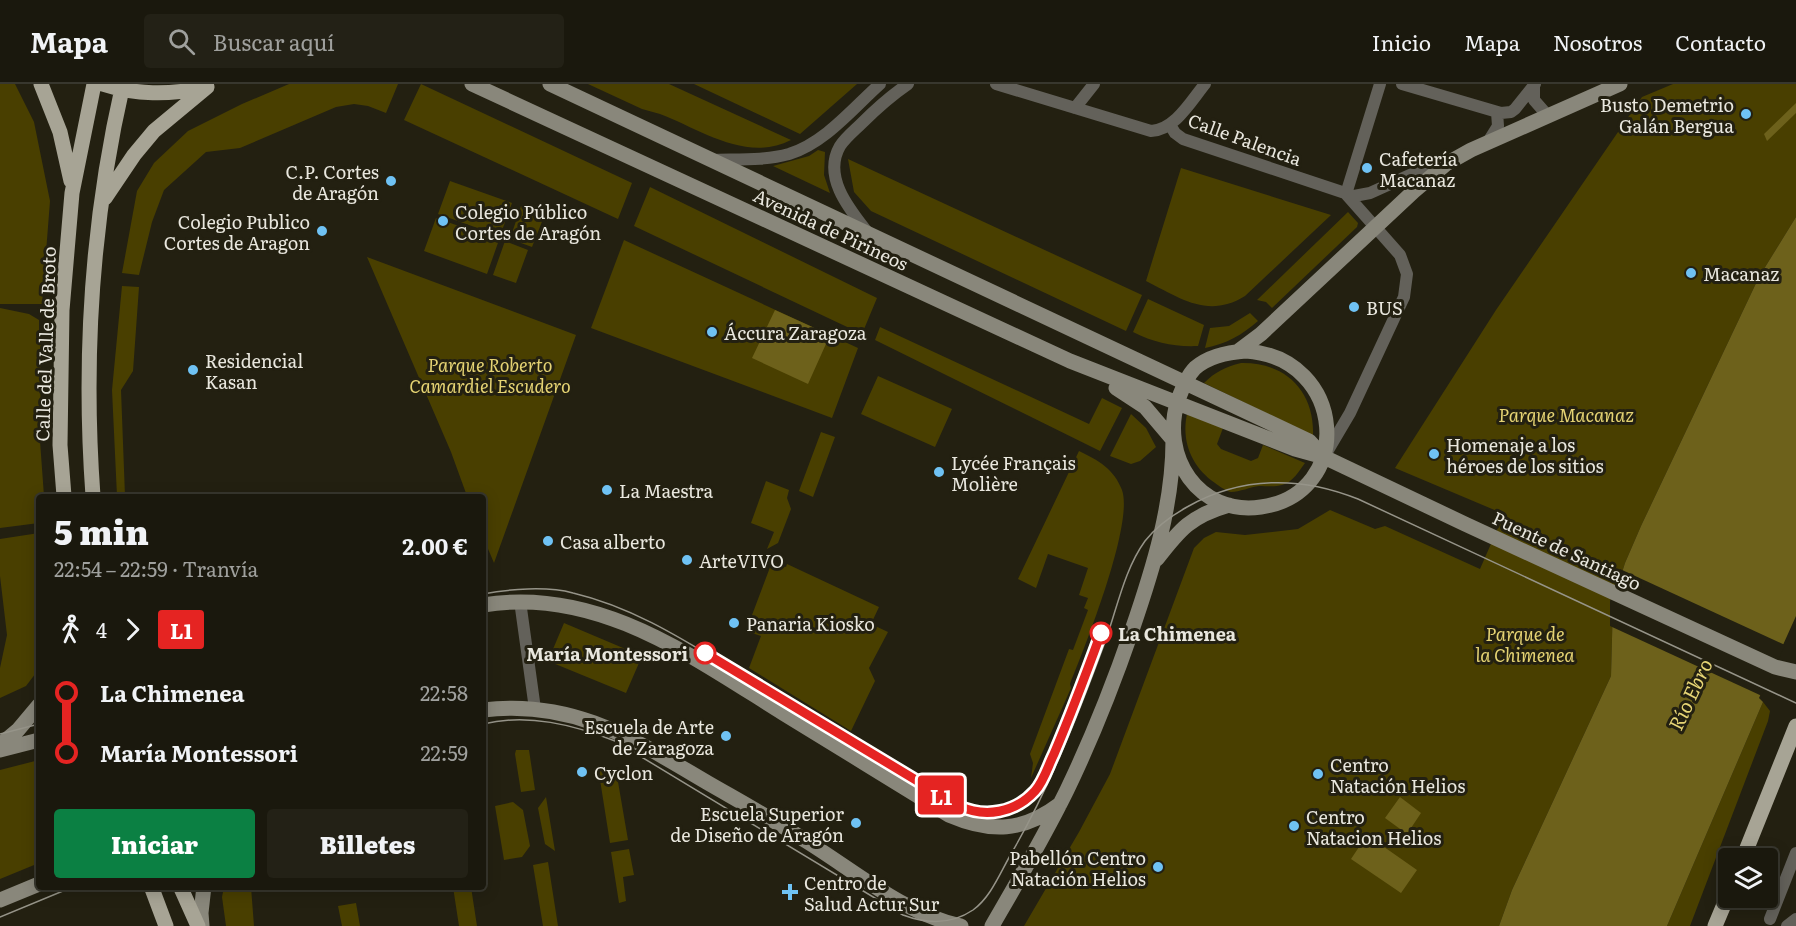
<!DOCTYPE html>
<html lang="es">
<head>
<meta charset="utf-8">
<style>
  :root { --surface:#1a180d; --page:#232116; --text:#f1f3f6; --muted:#9fa09d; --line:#38372e; --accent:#0b8043 }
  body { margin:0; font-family:Literata,serif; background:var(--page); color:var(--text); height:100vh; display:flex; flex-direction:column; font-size:22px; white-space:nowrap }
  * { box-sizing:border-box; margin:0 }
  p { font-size:20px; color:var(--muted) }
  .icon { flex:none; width:33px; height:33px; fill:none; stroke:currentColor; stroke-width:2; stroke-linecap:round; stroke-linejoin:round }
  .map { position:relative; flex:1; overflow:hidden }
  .sheet { position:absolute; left:36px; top:410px; width:450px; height:396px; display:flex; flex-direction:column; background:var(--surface); border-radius:6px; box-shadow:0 3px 15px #0003,0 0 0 2px var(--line) }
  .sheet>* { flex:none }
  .badge { padding:0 12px; border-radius:4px; font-size:21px; line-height:39px }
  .fabs { position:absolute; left:1718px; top:764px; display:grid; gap:12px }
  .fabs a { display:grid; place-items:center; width:60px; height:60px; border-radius:6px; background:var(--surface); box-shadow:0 3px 15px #0003,0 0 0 2px var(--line); font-size:30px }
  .map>.badge { position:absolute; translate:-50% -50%; box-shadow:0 0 0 3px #fff }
  .legs { display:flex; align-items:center; gap:9px; height:66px; padding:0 18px; font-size:20px }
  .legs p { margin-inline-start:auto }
  .summary { display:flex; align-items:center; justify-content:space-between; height:102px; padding:0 18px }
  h1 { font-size:33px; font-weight:800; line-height:45px }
  .action { display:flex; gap:12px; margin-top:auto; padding:12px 18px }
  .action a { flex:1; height:69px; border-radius:6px; background:var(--accent); color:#fff; font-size:24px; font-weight:800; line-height:69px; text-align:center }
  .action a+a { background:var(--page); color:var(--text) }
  ul { padding:0 18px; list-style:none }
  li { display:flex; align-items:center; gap:21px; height:60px; font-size:22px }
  li i { display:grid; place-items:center; width:9px; height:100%; margin:0 8px; background:currentColor }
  li i::after { content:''; width:15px; height:15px; margin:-8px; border:4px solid; border-radius:50%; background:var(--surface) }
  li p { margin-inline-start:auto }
  li:first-child i { background:linear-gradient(#0000 50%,currentColor 0) }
  li:last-child i { background:linear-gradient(currentColor 50%,#0000 0) }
  header { display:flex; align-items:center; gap:36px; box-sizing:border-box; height:84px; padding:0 30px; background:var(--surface); border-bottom:2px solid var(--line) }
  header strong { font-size:28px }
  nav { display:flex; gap:33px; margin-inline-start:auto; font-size:21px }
  .search { width:420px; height:54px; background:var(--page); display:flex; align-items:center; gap:15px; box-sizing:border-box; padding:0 21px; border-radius:6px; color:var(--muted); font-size:22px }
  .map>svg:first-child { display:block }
  .green { fill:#493f00 }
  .water { fill:#6d611b }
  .pier { fill:#232011 }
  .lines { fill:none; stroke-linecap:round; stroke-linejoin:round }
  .minor { stroke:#63615a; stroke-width:12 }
  .secondary { stroke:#89877b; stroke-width:15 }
  .primary { stroke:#a7a495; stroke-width:15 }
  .tram { stroke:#969489; stroke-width:1.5 }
  .line-1-casing { stroke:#fff; stroke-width:14 }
  .line-1 { stroke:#e52422; stroke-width:9 }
  .poi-dot { fill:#6fc2f4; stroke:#232011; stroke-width:2 }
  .stop-1-dot { fill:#fff; stroke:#e52422; stroke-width:3 }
  .labels { text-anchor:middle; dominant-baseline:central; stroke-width:6; stroke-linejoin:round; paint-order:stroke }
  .poi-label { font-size:18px; fill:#e9e7de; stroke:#232011; text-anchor:start }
  .street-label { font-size:18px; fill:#e9e7de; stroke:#232011 }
  .park-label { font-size:18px; font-style:italic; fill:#e5d373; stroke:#232011 }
  .stop-label { font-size:18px; font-weight:bold; fill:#e9e7de; stroke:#232011; text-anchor:start }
  .water-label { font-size:20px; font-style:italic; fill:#e7d575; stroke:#232011 }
</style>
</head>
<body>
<header>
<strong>Mapa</strong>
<div class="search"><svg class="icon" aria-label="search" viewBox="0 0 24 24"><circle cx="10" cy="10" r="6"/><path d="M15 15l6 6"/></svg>Buscar aquí</div>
<nav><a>Inicio</a><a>Mapa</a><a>Nosotros</a><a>Contacto</a></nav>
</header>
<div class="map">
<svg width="1796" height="842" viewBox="0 0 1796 842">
  <rect width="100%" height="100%" fill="#232011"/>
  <path class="green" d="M0 0H15L34 38 50 117 42 220H0Z
    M289 0H398L386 29 368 22 354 20 336 23 240 64 206 68 164 106 152 138 139 191 122 189 137 107 154 79 188 47 242 20Z
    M421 0 632 99 618 135 404 36Z
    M588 0H669L791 56C746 79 700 45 660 30 654 28 648 27 642 25 624 17 606 8 588 0Z
    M694 0H857L800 50Z
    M1673 0H1796V133L1759 193 1641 442 1625 479 1613 517 1611 592 1512 806 1499 842H1024L1079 748 1110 690 1194 464 1204 454 1216 448 1245 451 1298 445 1330 426 1375 445 1385 442 1480 485 1504 430 1395 384 1496 226 1642 13Z
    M818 66 825 68 824 91 830 109 773 82 809 72Z
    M848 75 1142 211 1126 247 871 127 854 108Z
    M1181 84 1331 131 1245 212C1208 235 1180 214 1146 197Z
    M450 97 512 119 500 152 438 130Z
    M650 103 877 214 862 250 634 142Z
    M521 122 545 130 532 163 510 155Z
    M1348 128 1358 139 1357 143 1272 224 1266 218 1257 216Z
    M436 134 499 156 487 190 424 167Z
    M624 156 858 264 832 334 591 244Z
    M505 157 528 166 516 199 493 191Z
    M367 173 576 251 494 479 483 453V412H467L451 368Z
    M122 202 139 203 133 287 121 306 125 412H117L112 306Z
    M1148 215 1204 241 1198 262C1174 263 1155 259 1133 248Z
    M0 224 29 230 39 236V249L41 250 40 357 44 412H39V439L0 444Z
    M1250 229 1258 237C1242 251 1226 260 1205 264L1210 244 1229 242Z
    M880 243 1089 340 1102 314 1122 324 1100 367 875 256Z
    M1241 279C1285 278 1315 307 1313 352L1204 299C1215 288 1225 283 1241 279Z
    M878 292 952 325 935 363 861 330Z
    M1131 330 1146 344 1156 363 1140 377 1131 380 1110 372Z
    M1187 330 1223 344 1217 360 1221 365 1251 377 1258 374 1263 361 1305 379C1300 386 1292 399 1282 401 1276 403 1266 402 1259 402 1251 403 1239 408 1231 408 1226 407 1219 402 1215 399 1192 383 1181 358 1187 330Z
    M821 348 835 353 813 413 799 407Z
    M1079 367C1098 376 1114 385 1122 406 1134 440 1085 563 1070 600L1071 604 1031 694 1033 679 1030 670 1069 565 1073 566 1088 526 1084 524 1088 514 1079 511 1088 484 1048 470 1036 504 1018 495Z
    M766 397 789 406 787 414 791 425 778 459 767 465 774 448 751 439Z
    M39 449V585L26 602 0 614V584L7 551 0 492V455Z
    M772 478 786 483 787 480 879 523 871 540 888 548 869 584 875 597 851 647 749 584 761 552 746 547Z
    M564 539 642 572 626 609 548 577Z
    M1763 618 1770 627 1768 637 1690 842H1667Z
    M516 666H529L535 706 521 708 515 670Z
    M39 676V779L0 795V686Z
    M598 683 617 692 628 756 610 759Z
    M546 713 555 767 545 760 538 724Z
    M513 718 523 726 530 762 522 773 504 776 495 722Z
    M629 765 634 791 623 793 626 817 619 819 611 768Z
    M548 778 558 842H543L533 781Z
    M224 803H251L254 842H226L222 813Z
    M453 803H471L477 842H459Z
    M356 819 360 842H342L338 822Z"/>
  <path class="water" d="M1796 19V29L1767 57 1764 50Z
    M1796 133V532L1759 614 1763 618 1667 842H1499L1512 806 1611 592 1613 517 1625 479 1641 442 1759 193Z
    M775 226 830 251 808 300 752 274Z
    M1400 713 1421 729 1407 750 1385 734Z
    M1367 751 1417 786 1401 809 1351 775Z"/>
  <path class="pier" d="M1620 485 1785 561 1762 612 1610 542V517Z"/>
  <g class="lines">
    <path class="minor" d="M996 0 1151 47C1175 46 1191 17 1205 0
      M1402 0 1501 29 1511 28 1515 25 1535 0
      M1534 2V16L1548 32
      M1075 24 1094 0
      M1170 41 1175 49 1183 55 1354 112 1370 109 1421 86 1446 78
      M1488 58 1498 42 1497 28
      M711 76C736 75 764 77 789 70 825 59 853 24 880 0
      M1346 110 1380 0
      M868 149C850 126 822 93 840 62 846 53 855 46 862 39 876 25 892 11 908 0
      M1324 373 1350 329 1404 213 1407 190 1400 171 1346 110
      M520 517 535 625
      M1770 835 1796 769
      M1787 842 1796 835"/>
    <path class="secondary" d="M472 0 1070 277 1295 365 1324 373 1465 440 1775 583 1796 588
      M550 0 1309 357 1324 373
      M1246 267C1347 274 1355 410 1261 423 1198 432 1160 372 1178 316 1182 305 1187 292 1195 284 1209 272 1229 268 1246 267Z
      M1237 268 1261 250 1414 107 1446 80 1471 66 1620 0
      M1116 304 1145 323 1173 356
      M1157 475C1180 445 1191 432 1229 421
      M483 521C597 502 691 572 783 629 838 663 894 697 949 731 991 749 1023 748 1060 720
      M483 626C574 615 633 655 708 699 741 718 774 736 806 757 856 788 903 829 961 842
      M0 661 18 646 39 621
      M0 666 39 656
      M0 816 39 800
      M202 842 201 829 204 802
      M992 842C1018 797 1044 753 1067 706 1092 654 1113 601 1132 546 1153 485 1173 421 1173 356"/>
    <path class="primary" d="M41 0 60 48 71 97
      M103 0C137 11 168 11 203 4
      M105 114 134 71 154 47 207 3
      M64 412 60 361 62 226 72 109 94 0
      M93 412C83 275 92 135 123 0
      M1743 774 1796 642
      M151 802 166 842
      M180 802 198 842
      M1715 842 1728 811"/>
    <path class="tram" d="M483 510C509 505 547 502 573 509 632 523 681 554 732 585 784 617 836 649 888 679 912 694 953 724 980 728 1005 732 1032 716 1043 693
      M483 640C528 629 574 641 615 657L903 831C927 840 951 841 973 826 991 813 1000 789 1011 770 1050 703 1078 631 1105 558 1117 525 1124 486 1145 457 1156 443 1171 432 1187 423 1241 392 1301 392 1358 415L1796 619
      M0 650 39 640
      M0 833 75 802"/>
  </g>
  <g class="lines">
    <g class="line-1-casing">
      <path id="line-1" d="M705 569 959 722C985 734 1015 729 1035 707 1044 697 1048 682 1054 670 1071 630 1086 590 1101 549"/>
    </g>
    <use href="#line-1" class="line-1"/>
  </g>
  <g class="poi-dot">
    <circle cx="1746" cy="30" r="6"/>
    <circle cx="1367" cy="84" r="6"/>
    <circle cx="391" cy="97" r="6"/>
    <circle cx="443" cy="137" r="6"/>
    <circle cx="322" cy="147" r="6"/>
    <circle cx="1691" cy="189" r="6"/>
    <circle cx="1354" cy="223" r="6"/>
    <circle cx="712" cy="248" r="6"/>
    <circle cx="193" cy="286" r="6"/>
    <circle cx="1434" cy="370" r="6"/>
    <circle cx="939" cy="388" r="6"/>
    <circle cx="607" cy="406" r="6"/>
    <circle cx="548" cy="457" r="6"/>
    <circle cx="687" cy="476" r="6"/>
    <circle cx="734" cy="539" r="6"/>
    <circle cx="726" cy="652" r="6"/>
    <circle cx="582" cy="688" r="6"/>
    <circle cx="1318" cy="690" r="6"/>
    <circle cx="856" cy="739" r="6"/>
    <circle cx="1294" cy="742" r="6"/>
    <circle cx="1158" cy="783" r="6"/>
    <path d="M787 799h6v6h6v6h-6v6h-6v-6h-6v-6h6z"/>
  </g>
  <g class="stop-1-dot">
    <circle cx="1101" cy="549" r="10"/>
    <circle cx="705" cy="569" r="10"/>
  </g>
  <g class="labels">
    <g class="poi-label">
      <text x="1734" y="20" text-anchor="end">Busto Demetrio<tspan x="1734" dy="21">Galán Bergua</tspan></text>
      <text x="1379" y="74">Cafetería<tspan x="1379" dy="21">Macanaz</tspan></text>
      <text x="379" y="87" text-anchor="end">C.P. Cortes<tspan x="379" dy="21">de Aragón</tspan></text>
      <text x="455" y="127">Colegio Público<tspan x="455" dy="21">Cortes de Aragón</tspan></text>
      <text x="310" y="137" text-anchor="end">Colegio Publico<tspan x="310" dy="21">Cortes de Aragon</tspan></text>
      <text x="1703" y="189">Macanaz</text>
      <text x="1366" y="223">BUS</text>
      <text x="724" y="248">Áccura Zaragoza</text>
      <text x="205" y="276">Residencial<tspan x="205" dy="21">Kasan</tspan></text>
      <text x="1446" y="360">Homenaje a los<tspan x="1446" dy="21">héroes de los sitios</tspan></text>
      <text x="951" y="378">Lycée Français<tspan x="951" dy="21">Molière</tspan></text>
      <text x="619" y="406">La Maestra</text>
      <text x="560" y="457">Casa alberto</text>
      <text x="699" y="476">ArteVIVO</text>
      <text x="746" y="539">Panaria Kiosko</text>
      <text x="714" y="642" text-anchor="end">Escuela de Arte<tspan x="714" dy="21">de Zaragoza</tspan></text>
      <text x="1330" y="680">Centro<tspan x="1330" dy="21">Natación Helios</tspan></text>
      <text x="594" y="688">Cyclon</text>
      <text x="844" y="729" text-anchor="end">Escuela Superior<tspan x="844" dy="21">de Diseño de Aragón</tspan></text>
      <text x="1306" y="732">Centro<tspan x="1306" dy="21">Natacion Helios</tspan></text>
      <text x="1146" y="773" text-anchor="end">Pabellón Centro<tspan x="1146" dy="21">Natación Helios</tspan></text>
      <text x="804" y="798">Centro de<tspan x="804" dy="21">Salud Actur Sur</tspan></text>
    </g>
    <g class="street-label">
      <text transform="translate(1245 55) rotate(20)">Calle Palencia</text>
      <text transform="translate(831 145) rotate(25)">Avenida de Pirineos</text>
      <text transform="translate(45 260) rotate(-88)">Calle del Valle de Broto</text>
      <text transform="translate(1567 466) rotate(25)">Puente de Santiago</text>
    </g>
    <g class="park-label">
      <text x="490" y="280">Parque Roberto<tspan x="490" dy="21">Camardiel Escudero</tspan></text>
      <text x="1566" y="330">Parque Macanaz</text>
      <text x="1525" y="549">Parque de<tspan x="1525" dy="21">la Chimenea</tspan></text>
    </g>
    <g class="stop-label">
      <text x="1118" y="549">La Chimenea</text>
      <text x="688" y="569" text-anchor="end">María Montessori</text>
    </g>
    <g class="water-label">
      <text transform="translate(1689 610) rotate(-65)">Río Ebro</text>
    </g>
  </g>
</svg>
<div class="fabs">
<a><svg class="icon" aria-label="layers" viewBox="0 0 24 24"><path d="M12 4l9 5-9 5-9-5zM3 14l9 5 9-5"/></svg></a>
</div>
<b class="badge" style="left:941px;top:711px;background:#e52422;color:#fff">L1</b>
<section class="sheet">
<div class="summary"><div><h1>5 min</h1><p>22:54 – 22:59 · Tranvía</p></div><b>2.00 €</b></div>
<div class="legs"><svg class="icon" aria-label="walk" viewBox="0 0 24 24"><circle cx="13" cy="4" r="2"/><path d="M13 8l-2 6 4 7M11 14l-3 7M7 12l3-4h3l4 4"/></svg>4<svg class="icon" aria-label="forward" viewBox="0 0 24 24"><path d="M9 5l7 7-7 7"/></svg><b class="badge" style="background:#e52422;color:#fff">L1</b></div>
<ul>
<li><i style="color:#e52422"></i><b>La Chimenea</b><p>22:58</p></li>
<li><i style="color:#e52422"></i><b>María Montessori</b><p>22:59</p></li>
</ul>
<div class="action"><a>Iniciar</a><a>Billetes</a></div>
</section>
</div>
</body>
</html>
